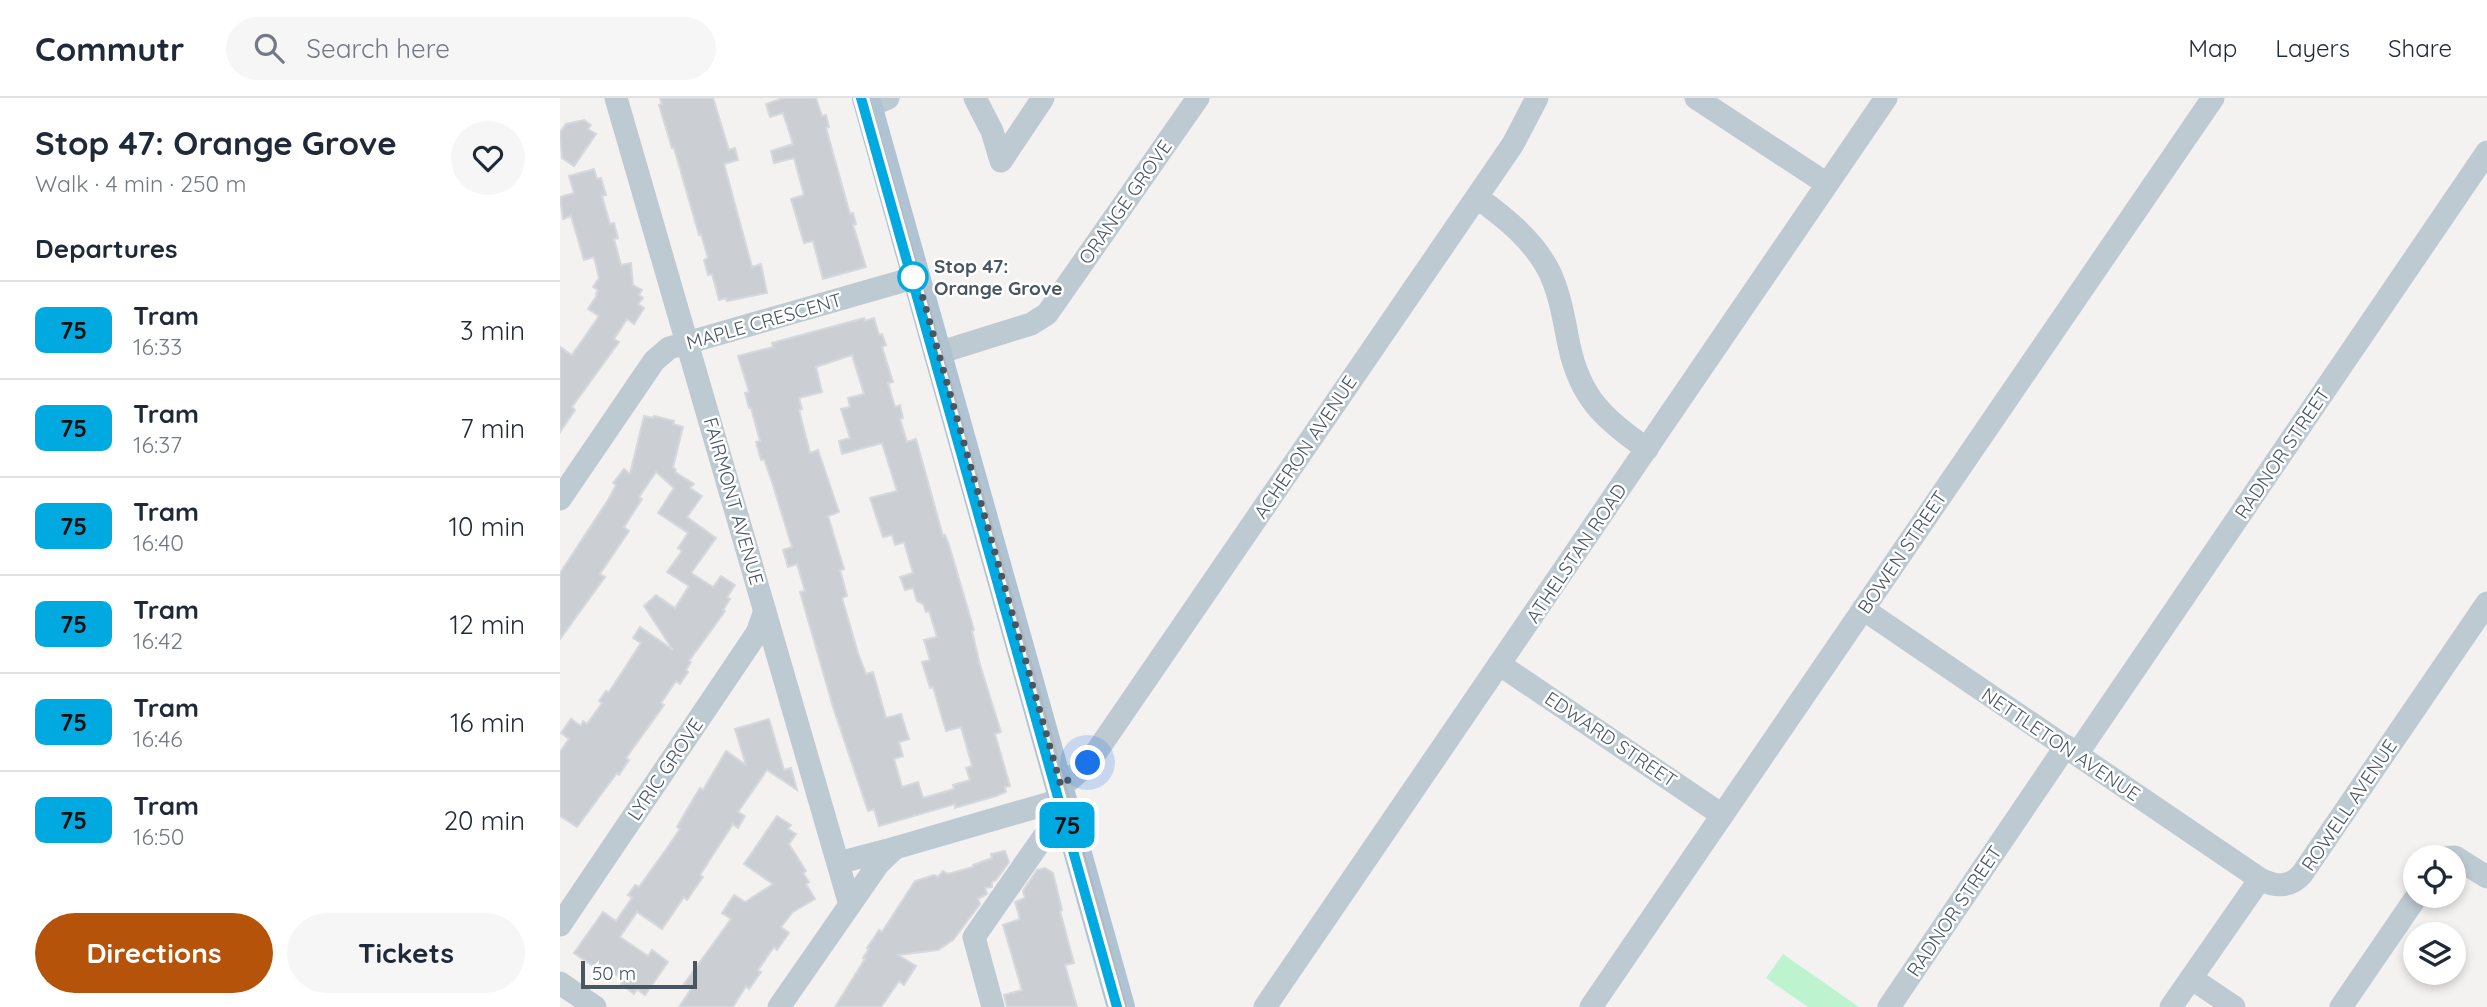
<!DOCTYPE html>
<html lang="en">
<head>
<meta charset="utf-8">
<style>
  :root { --surface:#fff; --page:#f6f6f7; --text:#1f2937; --muted:#747a83; --line:#e0e1e3; --accent:#b45309 }
  body { margin:0; font-family:Quicksand,sans-serif; background:var(--page); color:var(--text); height:100vh; display:flex; flex-direction:column; font-size:26px; white-space:nowrap }
  * { box-sizing:border-box; margin:0 }
  p { font-size:23px; color:var(--muted) }
  .icon { flex:none; width:38px; height:38px; fill:none; stroke:currentColor; stroke-width:2; stroke-linecap:round; stroke-linejoin:round }
  .map { position:relative; flex:1; overflow:hidden }
  .details { display:flex; flex-direction:column; background:var(--surface); width:560px }
  .details>* { flex:none }
  .badge { padding:0 14px; border-radius:10px; font-size:24px; line-height:46px }
  .buttons { position:absolute; left:1843px; top:747px; display:grid; gap:14px }
  .buttons a { display:grid; place-items:center; width:63px; height:63px; border-radius:50%; background:var(--surface); box-shadow:0 4px 10px #0003; font-size:35px }
  .scale { position:absolute; left:21px; bottom:18px; width:116px; box-sizing:border-box; padding-left:7px; border:4px solid #475661; border-top:0; font-size:19px; line-height:24px; white-space:nowrap; color:#475661; -webkit-text-stroke:5px #fff; paint-order:stroke }
  .you { position:absolute; width:35px; height:35px; margin:-18px; border:5px solid #fff; border-radius:50%; background:#1a73e8; box-shadow:0 0 0 10px #1a73e833 }
  .map>.badge { position:absolute; translate:-50% -50%; box-shadow:0 0 0 4px #fff }
  h2 { padding:0 35px; font-size:26px; line-height:63px }
  .round { display:grid; place-items:center; flex:none; width:74px; height:74px; border-radius:37px; background:var(--page) }
  .overview { display:flex; align-items:center; justify-content:space-between; height:119px; padding:0 35px }
  h1 { font-size:33px; font-weight:800; line-height:52px }
  .button { display:flex; gap:14px; margin-top:auto; padding:14px 35px }
  .button a { flex:1; height:80px; border-radius:42px; background:var(--accent); color:#fff; font-size:28px; font-weight:800; line-height:80px; text-align:center }
  .button a+a { background:var(--page); color:var(--text) }
  ul { padding:0; list-style:none }
  li { display:flex; align-items:center; gap:21px; height:98px; padding:0 35px; border-top:2px solid var(--line) }
  li div { flex:1 }
  li b { display:block; font-size:26px }
  li em { font-style:normal }
  li .badge { min-width:77px; font-weight:700; text-align:center }
  header { display:flex; align-items:center; gap:42px; box-sizing:border-box; height:98px; padding:0 35px; background:var(--surface); border-bottom:2px solid var(--line) }
  header strong { font-size:33px }
  nav { display:flex; gap:38px; margin-inline-start:auto; font-size:24px }
  .search { width:490px; height:63px; background:var(--page); display:flex; align-items:center; gap:18px; box-sizing:border-box; padding:0 24px; border-radius:38px; color:var(--muted); font-size:26px }
  main { display:flex; flex:1; min-height:0 }
  .map>svg:first-child { display:block }
  .green { fill:#bef3d0 }
  .building { fill:#cbcfd4; stroke:#d5d8dd; stroke-width:2; fill-rule:evenodd }
  .lines { fill:none; stroke-linecap:round; stroke-linejoin:round }
  .minor { stroke:#becad2; stroke-width:23 }
  .major { stroke:#afc3d2; stroke-width:28 }
  .tram { stroke:#b3b7bc; stroke-width:2 }
  .line-casing { stroke:#fff; stroke-width:16 }
  .line { stroke:#00a9e0; stroke-width:10 }
  .walk { stroke:#475661; stroke-width:7; stroke-dasharray:0 12.6 }
  .stop-dot { fill:#fff; stroke:#00a9e0; stroke-width:3.5 }
  .labels { text-anchor:middle; dominant-baseline:central; stroke-width:5; stroke-linejoin:round; paint-order:stroke }
  .street-label { font-size:19px; fill:#475661; stroke:#fff }
  .stop-label { font-size:19px; font-weight:bold; fill:#475661; stroke:#fff; text-anchor:start }
</style>
</head>
<body>
<header>
<strong>Commutr</strong>
<div class="search"><svg class="icon" aria-label="search" viewBox="0 0 24 24"><circle cx="10" cy="10" r="6"/><path d="M15 15l6 6"/></svg>Search here</div>
<nav><a>Map</a><a>Layers</a><a>Share</a></nav>
</header>
<main>
<section class="details">
<div class="overview"><div><h1>Stop 47: Orange Grove</h1><p>Walk · 4 min · 250 m</p></div><a class="round"><svg class="icon" aria-label="heart" viewBox="0 0 24 24"><path d="M12 20l-8-8c-3-5 5-10 8-4 3-6 11-1 8 4z"/></svg></a></div>
<h2>Departures</h2>
<ul>
<li><span class="badge" style="background:#00a9e0;color:#111">75</span><div><b>Tram</b><p>16:33</p></div><em>3 min</em></li>
<li><span class="badge" style="background:#00a9e0;color:#111">75</span><div><b>Tram</b><p>16:37</p></div><em>7 min</em></li>
<li><span class="badge" style="background:#00a9e0;color:#111">75</span><div><b>Tram</b><p>16:40</p></div><em>10 min</em></li>
<li><span class="badge" style="background:#00a9e0;color:#111">75</span><div><b>Tram</b><p>16:42</p></div><em>12 min</em></li>
<li><span class="badge" style="background:#00a9e0;color:#111">75</span><div><b>Tram</b><p>16:46</p></div><em>16 min</em></li>
<li><span class="badge" style="background:#00a9e0;color:#111">75</span><div><b>Tram</b><p>16:50</p></div><em>20 min</em></li>
</ul>
<div class="button"><a>Directions</a><a>Tickets</a></div>
</section>
<div class="map">
<svg width="1927" height="909" viewBox="0 0 1927 909">
  <rect width="100%" height="100%" fill="#f4f1f1"/>
  <path class="green" d="M1223 856 1299 909H1248L1206 880Z"/>
  <path class="building" d="M100 0H153L169 52 175 50 178 62 164 66 192 169 201 166 207 195 167 203 166 200 159 202 152 176 148 177 144 162 148 160 141 136 139 137 114 50H112L99 7 102 6Z
    M223 0H256L262 18 266 17 269 29 266 30 290 116 293 115 296 126 293 127 306 169 263 181 253 143 244 145 231 101 244 97 234 60 214 65 211 53 233 46 223 15 210 19 206 6Z
    M24 22 31 27 28 31 36 36 14 68 2 60 0 34 6 26Z
    M34 71 37 81 41 80 46 97 42 98 50 126 54 125 58 140 54 141 61 167 71 165 73 187 82 192 79 197 83 200 78 206 84 210 74 226 67 221 54 241 59 244 12 309 15 312 0 334V249L12 257 39 218 28 211 37 197 36 196 38 192 33 189 39 180 34 159 24 162 11 118 3 121 0 99 14 95 9 78Z
    M304 220 305 223 314 220 319 237 322 236 326 247 322 249 333 284 328 285 335 309 340 307 343 320 340 321 347 344 356 341 383 438 385 437 389 447 414 532 412 533 420 567 441 634 435 636 450 688 445 689 446 694 436 698 395 710V706L319 728 314 711 308 713 273 609 240 494 245 493 237 466 228 469 223 452 232 449 212 384 204 361 201 362 196 344 200 343 191 310H189L185 295 189 294 178 258 213 249 212 245ZM292 257 304 296 288 300 290 309 281 311 290 340 279 343 282 356 322 345 337 393 310 400 323 439 332 437 335 447 344 444 353 475 340 479 345 492 353 490 357 503 363 506 366 514 369 513 377 539 364 542 370 562 362 564 370 590 373 589 386 633 401 629 412 668 406 670 410 682 393 687 394 691 363 700 358 684 342 689 334 661 343 658 339 644 349 641 341 616 326 620 313 574 306 576 298 555 282 500 287 498 280 472 284 471 268 418 279 414 258 352 250 355 239 312 242 311 239 300 262 294 256 269Z
    M84 318 93 320 94 318 114 323 113 326 123 329 113 369 116 372 115 374 134 386 130 390 142 398 127 419 156 440 131 475 153 489 161 478 175 487 167 499 170 501 163 512 165 513 129 563 131 564 126 572 128 574 120 586 116 583 101 605 104 607 66 660 69 662 59 677 57 675 17 729 0 718V654L9 641 1 635 11 621 21 628 23 623 27 626 42 605 39 603 46 593 49 594 81 545 73 540 80 529 113 552 84 508 96 497 115 510 129 488 107 474 122 453 118 450 128 435 98 415 114 390 96 374 79 399 82 401 64 429 69 433 40 476 45 479 0 541V475L48 402 56 387 53 385 64 371 70 376Z
    M209 621 224 672 231 670 237 692 207 672 178 714 185 718 178 730 173 726 140 777 143 779 127 802 124 799 102 831 77 814 60 839 88 858 92 852 108 864 85 897 77 891 74 896 61 886 64 882 43 868 40 873 14 855 43 814 56 823 72 800 68 797 75 787 79 789 107 750 120 731 117 729 129 708 140 690 143 692 166 653 186 667 175 631Z
    M217 718 231 727 228 731 236 736 229 746 246 773 243 775 249 784 246 786 255 801 233 814 221 829 229 835 217 852 214 849 198 872 201 874 189 891 186 888 173 909H119L131 891 124 886 171 821 162 815 174 797 185 804 213 786 184 766Z
    M445 753 449 764 436 782 432 784V789L425 790 427 796 418 801 420 806 393 842 378 852 338 857 356 868 344 887 339 883 321 909H275L305 861 303 860 309 851 307 850 319 832 322 834 355 783 374 777 378 779 383 773 388 776 413 769V767L432 760 431 756Z
    M485 770 493 775 502 812 500 813 514 865 505 867 517 909H447L444 897 462 892 443 827 460 821 455 804 465 800 463 793 477 772Z"/>
  <g class="lines">
    <path class="minor" d="M56 0 290 807
      M415 0 432 33 441 63 483 0
      M1136 0 1267 86
      M308 9 328 0
      M917 99C945 120 974 142 990 175 1001 199 1004 223 1009 247 1020 300 1045 322 1087 351
      M378 255 471 226 487 216 638 0
      M0 401 94 263 109 250 357 179
      M1303 511 1700 781
      M939 566 1162 717
      M1517 656 1927 54
      M501 689 521 672 537 653 953 46 977 0
      M1884 760 1895 759 1927 779
      M278 765 335 750
      M0 827 197 535 205 513
      M1631 880 1674 909
      M0 885 35 909
      M219 909 319 765 335 750 504 701
      M433 909 414 839 487 734 505 703
      M705 909 1326 0
      M1031 909 1653 0
      M1329 909 1506 648
      M1611 909 1700 781C1715 789 1730 790 1742 776L1927 505
      M1781 909 1857 798"/>
    <path class="major" d="M306 0 561 909"/>
    <path class="tram" d="M309 0 487 621 566 909"/>
  </g>
  <g class="lines">
    <g class="line-casing">
      <path id="line" d="M301 0 557 909"/>
    </g>
    <use href="#line" class="line"/>
    <path class="walk" d="M353 179H357L501 688 528 665"/>
  </g>
  <circle class="stop-dot" cx="353" cy="179" r="14"/>
  <g class="labels">
    <g class="street-label">
      <text transform="translate(565 104) rotate(-55)">ORANGE GROVE</text>
      <text transform="translate(204 223) rotate(-16)">MAPLE CRESCENT</text>
      <text transform="translate(745 349) rotate(-56)">ACHERON AVENUE</text>
      <text transform="translate(1722 355) rotate(-56)">RADNOR STREET</text>
      <text transform="translate(174 403) rotate(74)">FAIRMONT AVENUE</text>
      <text transform="translate(1342 454) rotate(-56)">BOWEN STREET</text>
      <text transform="translate(1016 455) rotate(-56)">ATHELSTAN ROAD</text>
      <text transform="translate(1051 641) rotate(34)">EDWARD STREET</text>
      <text transform="translate(1501 646) rotate(34)">NETTLETON AVENUE</text>
      <text transform="translate(105 671) rotate(-56)">LYRIC GROVE</text>
      <text transform="translate(1789 707) rotate(-56)">ROWELL AVENUE</text>
      <text transform="translate(1394 813) rotate(-56)">RADNOR STREET</text>
    </g>
    <g class="stop-label">
      <text x="374" y="168">Stop 47:<tspan x="374" dy="22">Orange Grove</tspan></text>
    </g>
  </g>
</svg>
<div class="buttons">
<a><svg class="icon" aria-label="locate" viewBox="0 0 24 24"><circle cx="12" cy="12" r="6"/><path d="M12 2v4M12 18v4M2 12h4M18 12h4"/></svg></a>
<a><svg class="icon" aria-label="layers" viewBox="0 0 24 24"><path d="M12 4l9 5-9 5-9-5zM3 14l9 5 9-5"/></svg></a>
</div>
<div class="scale">50 m</div>
<div class="you" style="left:528px;top:665px"></div>
<b class="badge" style="left:507px;top:727px;background:#00a9e0;color:#111">75</b>
</div>
</main>
</body>
</html>
